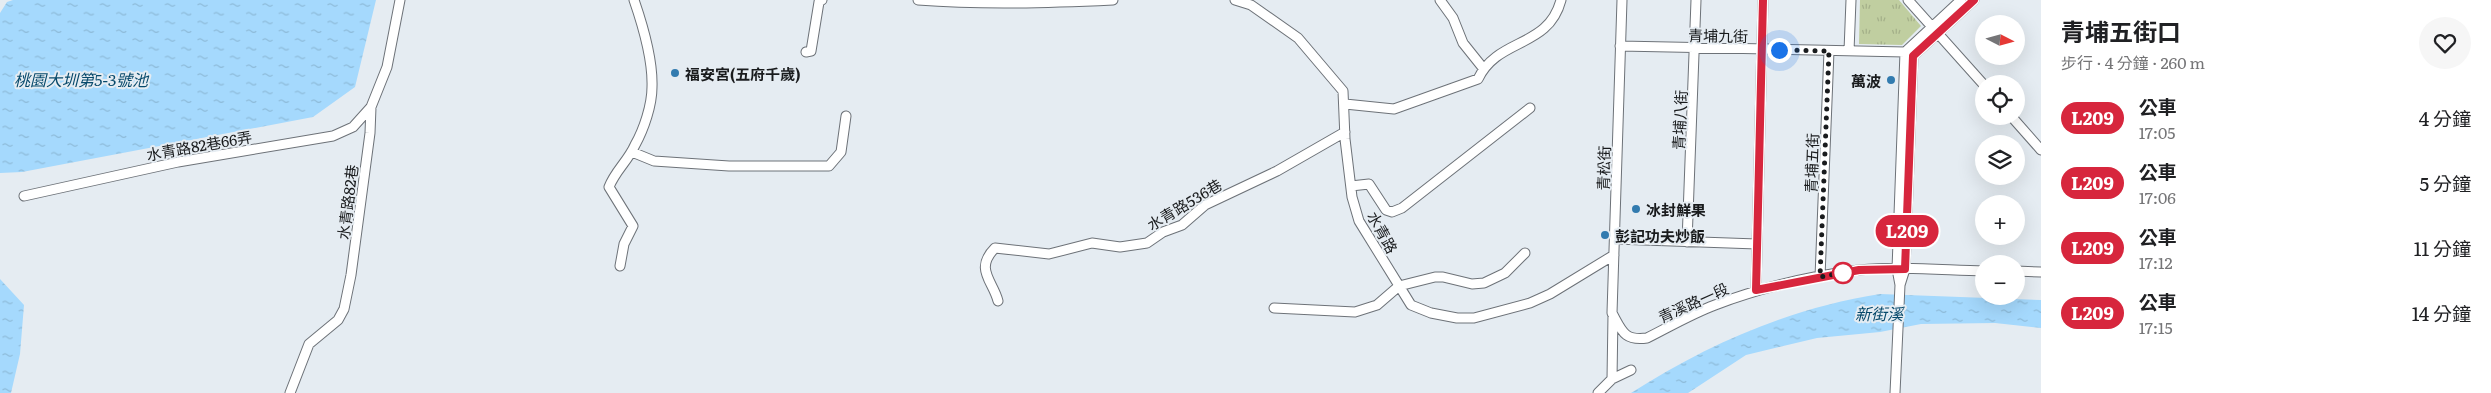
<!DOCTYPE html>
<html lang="zh-TW">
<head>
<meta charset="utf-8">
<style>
  :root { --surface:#fff; --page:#f6f6f6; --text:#202124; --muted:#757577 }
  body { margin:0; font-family:Literata,"Noto Sans TC",serif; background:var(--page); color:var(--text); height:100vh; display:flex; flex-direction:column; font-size:19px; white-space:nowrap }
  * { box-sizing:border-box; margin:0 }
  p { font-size:16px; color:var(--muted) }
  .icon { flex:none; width:28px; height:28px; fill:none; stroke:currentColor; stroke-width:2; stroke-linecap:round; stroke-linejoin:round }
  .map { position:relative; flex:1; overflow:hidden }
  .details { display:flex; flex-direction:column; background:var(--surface); width:450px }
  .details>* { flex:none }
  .badge { padding:0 10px; border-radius:16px; font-size:18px; line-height:32px }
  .needle { width:32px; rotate:96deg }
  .controls { position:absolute; left:1975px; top:15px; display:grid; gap:10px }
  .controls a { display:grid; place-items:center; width:50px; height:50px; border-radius:50%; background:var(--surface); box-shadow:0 5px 20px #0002; font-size:25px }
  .you { position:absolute; width:25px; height:25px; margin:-12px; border:4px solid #fff; border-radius:50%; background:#1a73e8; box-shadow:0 0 0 8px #1a73e833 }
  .map>.badge { position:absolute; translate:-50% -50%; box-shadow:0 0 0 2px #fff }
  .round { display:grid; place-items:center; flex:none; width:52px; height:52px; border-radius:26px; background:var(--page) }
  .head { display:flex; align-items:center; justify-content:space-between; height:85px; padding:0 20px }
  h1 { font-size:24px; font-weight:700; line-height:38px }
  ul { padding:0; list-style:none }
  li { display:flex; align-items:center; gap:15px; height:65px; padding:0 20px }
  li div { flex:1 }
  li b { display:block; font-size:19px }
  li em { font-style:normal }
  li .badge { min-width:55px; font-weight:700; text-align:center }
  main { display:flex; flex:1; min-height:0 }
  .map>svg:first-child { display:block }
  .park { fill:url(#park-tufts) }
  .water { fill:url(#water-ripples) }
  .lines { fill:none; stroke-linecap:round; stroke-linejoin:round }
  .minor-casing { stroke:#6d7278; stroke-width:11 }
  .minor { stroke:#fff; stroke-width:9 }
  .line-casing { stroke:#fff; stroke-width:11 }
  .line { stroke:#d7263d; stroke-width:8 }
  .walk { stroke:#191b1d; stroke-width:5; stroke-dasharray:0 9 }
  .poi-dot { fill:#327baf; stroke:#e5ecf2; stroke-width:2 }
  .stop-dot { fill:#fff; stroke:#d7263d; stroke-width:2.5 }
  .labels { text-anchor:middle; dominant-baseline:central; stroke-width:4; stroke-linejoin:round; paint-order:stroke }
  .street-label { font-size:15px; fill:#191b1d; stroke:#e5ecf2 }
  .poi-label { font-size:15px; font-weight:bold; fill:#191b1d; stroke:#e5ecf2; text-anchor:start }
  .water-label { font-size:16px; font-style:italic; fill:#07496b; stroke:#e5ecf2 }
</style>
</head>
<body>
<main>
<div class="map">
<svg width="2041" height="393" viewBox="0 0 2041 393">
  <defs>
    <pattern id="park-tufts" width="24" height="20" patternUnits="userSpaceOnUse" patternTransform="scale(1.25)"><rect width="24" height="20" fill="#c0cea0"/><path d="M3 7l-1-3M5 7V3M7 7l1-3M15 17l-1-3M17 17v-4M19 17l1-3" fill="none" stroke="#a4b089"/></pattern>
    <pattern id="water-ripples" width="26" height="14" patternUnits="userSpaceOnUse" patternTransform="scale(1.25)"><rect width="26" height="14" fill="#a5d9fd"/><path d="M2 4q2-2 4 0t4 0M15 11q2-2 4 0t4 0" fill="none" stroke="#8dbad8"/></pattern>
  </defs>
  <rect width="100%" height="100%" fill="#e5ecf2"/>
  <path class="park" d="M1860 0H1899L1921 26 1902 45 1859 44Z"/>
  <path class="water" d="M13 0H376L355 87 313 117 22 172 0 173V13L7 2Z
    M0 279 24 305 20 354 11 393H0Z
    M1880 294 2041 300V328L1995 323 1921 324 1880 332 1817 338 1746 355 1688 393H1631C1708 344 1790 308 1880 294Z"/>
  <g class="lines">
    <g class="minor-casing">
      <path id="minor" d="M918 0C983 5 1048 3 1113 0
        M1235 0 1251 5 1298 38 1343 91 1345 139 1352 197 1359 221 1411 305 1431 313 1457 318H1474L1530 303 1550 294 1614 255
        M1440 0 1453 18 1463 43 1483 68
        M1622 0 1612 313C1622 331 1624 341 1647 338 1669 327 1691 314 1715 305 1760 288 1810 276 1859 270 1900 266 1942 270 1984 271
        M1908 0 1984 85
        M1961 0 1905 52 1897 269 1900 285 1905 269 1913 56 1974 0
        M1620 46 1905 52
        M1849 51 1851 0
        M806 52 811 51 819 2 822 0
        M1345 104 1394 109 1478 79C1498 37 1548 49 1561 0
        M2011 116 2041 150
        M632 152 654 161 729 166H829L841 152 846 116
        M1351 186 1369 184 1386 210 1392 212 1402 208 1530 108
        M24 196 178 162 333 136 353 127 371 107
        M1615 239 1757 244
        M1687 242 1696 0
        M620 266 624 244 633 226 609 187C615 171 628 161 635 145 644 129 652 105 652 87 653 59 643 26 634 0
        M2016 271 2041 272
        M1820 277 1829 51
        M1756 290 1763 0
        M998 301C993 281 974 269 995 248L1049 254 1092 243 1120 247 1147 243 1163 232 1182 225 1205 205 1277 171 1345 132
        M1274 308 1355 312 1377 305 1399 286 1435 277H1443L1472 284 1484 283 1505 273 1525 253
        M1613 315 1612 379 1631 370
        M290 393 309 344 338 320 344 309 351 275 370 133 371 107 387 67 400 0
        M1598 393 1612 379
        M1895 393 1900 285"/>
    </g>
    <use href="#minor" class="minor"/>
  </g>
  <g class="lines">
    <g class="line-casing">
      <path id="line" d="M1763 0 1756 290 1859 270 1905 269 1913 56 1974 0"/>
    </g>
    <use href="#line" class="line"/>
    <path class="walk" d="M1779 50 1829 51 1820 277 1846 272 1843 273"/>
  </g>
  <g class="poi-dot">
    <circle cx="675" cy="73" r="5"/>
    <circle cx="1891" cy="80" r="5"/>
    <circle cx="1636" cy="209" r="5"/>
    <circle cx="1605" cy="235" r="5"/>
  </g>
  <circle class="stop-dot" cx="1843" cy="273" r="10"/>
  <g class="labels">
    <g class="street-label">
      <text transform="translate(1718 35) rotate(1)">青埔九街</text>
      <text transform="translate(1679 120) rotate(-87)">青埔八街</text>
      <text transform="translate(199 145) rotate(-10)">水青路82巷66弄</text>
      <text transform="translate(1811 163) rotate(-88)">青埔五街</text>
      <text transform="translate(1603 168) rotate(-88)">青松街</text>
      <text transform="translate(347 202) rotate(-83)">水青路82巷</text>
      <text transform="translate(1184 204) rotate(-31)">水青路536巷</text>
      <text transform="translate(1383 232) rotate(61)">水青路</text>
      <text transform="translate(1693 302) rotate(-24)">青溪路一段</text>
    </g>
    <g class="poi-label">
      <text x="685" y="73">福安宮(五府千歲)</text>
      <text x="1881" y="80" text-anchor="end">萬波</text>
      <text x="1646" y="209">冰封鮮果</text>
      <text x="1615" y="235">彭記功夫炒飯</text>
    </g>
    <g class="water-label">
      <text x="81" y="79">桃園大圳第5-3號池</text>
      <text x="1879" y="313">新街溪</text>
    </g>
  </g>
</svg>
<div class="controls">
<a><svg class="needle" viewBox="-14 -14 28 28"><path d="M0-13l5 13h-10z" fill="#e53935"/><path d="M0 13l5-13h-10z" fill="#757577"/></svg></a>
<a><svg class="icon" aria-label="locate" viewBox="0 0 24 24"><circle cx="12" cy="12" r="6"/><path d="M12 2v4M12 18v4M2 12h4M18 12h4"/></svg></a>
<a><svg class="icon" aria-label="layers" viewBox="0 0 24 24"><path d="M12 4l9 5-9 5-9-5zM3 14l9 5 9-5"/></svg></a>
<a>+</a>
<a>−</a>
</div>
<div class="you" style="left:1779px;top:50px"></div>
<b class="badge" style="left:1907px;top:231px;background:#d7263d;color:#fff">L209</b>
</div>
<section class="details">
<div class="head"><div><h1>青埔五街口</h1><p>步行 · 4 分鐘 · 260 m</p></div><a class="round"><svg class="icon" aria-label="heart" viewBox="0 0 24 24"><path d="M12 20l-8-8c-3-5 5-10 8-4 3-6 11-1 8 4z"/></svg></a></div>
<ul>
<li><span class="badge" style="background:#d7263d;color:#fff">L209</span><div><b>公車</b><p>17:05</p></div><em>4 分鐘</em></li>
<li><span class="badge" style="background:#d7263d;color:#fff">L209</span><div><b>公車</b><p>17:06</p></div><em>5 分鐘</em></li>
<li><span class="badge" style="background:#d7263d;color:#fff">L209</span><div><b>公車</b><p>17:12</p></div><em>11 分鐘</em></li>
<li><span class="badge" style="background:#d7263d;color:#fff">L209</span><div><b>公車</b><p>17:15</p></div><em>14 分鐘</em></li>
</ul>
</section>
</main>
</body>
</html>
